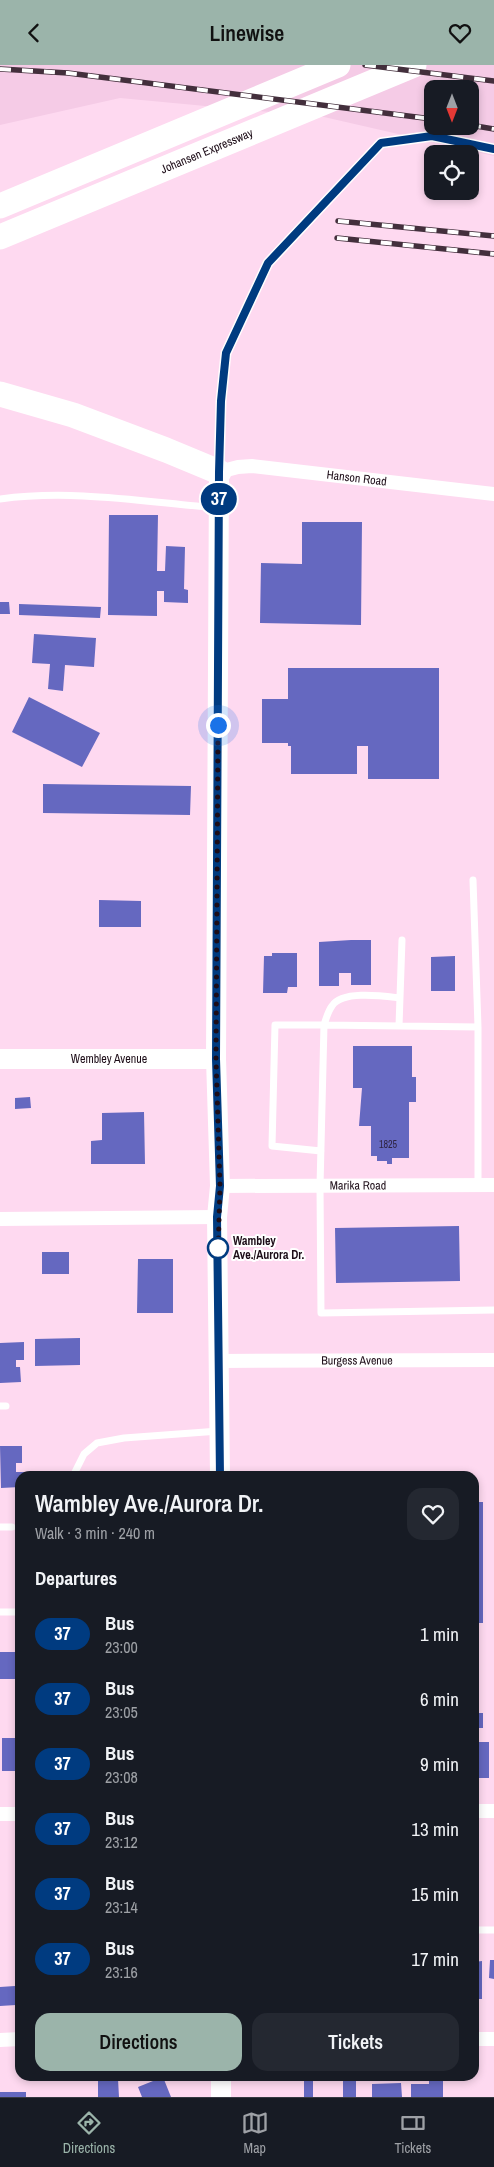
<!DOCTYPE html>
<html lang="en">
<head>
<meta charset="utf-8">
<style>
  :root { --surface:#171b24; --page:#242831; --text:#f1f3f6; --muted:#9ea1a6; --line:#363941; --accent:#9bb4aa }
  body { margin:0; font-family:"Archivo Narrow",sans-serif; background:var(--page); color:var(--text); height:100vh; display:flex; flex-direction:column; font-size:19px; white-space:nowrap }
  * { box-sizing:border-box; margin:0 }
  p { font-size:16px; color:var(--muted) }
  .icon { flex:none; width:28px; height:28px; fill:none; stroke:currentColor; stroke-width:2; stroke-linecap:round; stroke-linejoin:round }
  .map { position:relative; flex:1; overflow:hidden }
  .side { position:absolute; left:15px; top:1406px; width:464px; height:610px; display:flex; flex-direction:column; background:var(--surface); border-radius:15px; box-shadow:0 2px 8px #0003 }
  .side>* { flex:none }
  .badge { padding:0 10px; border-radius:16px; font-size:18px; line-height:32px }
  .needle { width:32px; rotate:180deg }
  .fabs { position:absolute; left:424px; top:15px; display:grid; gap:10px }
  .fabs a { display:grid; place-items:center; width:55px; height:55px; border-radius:10px; background:var(--surface); box-shadow:0 2px 8px #0003; font-size:25px }
  .you { position:absolute; width:25px; height:25px; margin:-12px; border:4px solid #fff; border-radius:50%; background:#1a73e8; box-shadow:0 0 0 8px #1a73e833 }
  .map>.badge { position:absolute; translate:-50% -50%; box-shadow:0 0 0 2px #fff }
  h2 { padding:0 20px; font-size:19px; line-height:45px }
  .round { display:grid; place-items:center; flex:none; width:52px; height:52px; border-radius:15px; background:var(--page) }
  .headline { display:flex; align-items:center; justify-content:space-between; height:85px; padding:0 20px }
  h1 { font-size:24px; font-weight:600; line-height:38px }
  .button { display:flex; gap:10px; margin-top:auto; padding:10px 20px }
  .button a { flex:1; height:58px; border-radius:15px; background:var(--accent); color:#111; font-size:20px; font-weight:600; line-height:58px; text-align:center }
  .button a+a { background:var(--page); color:var(--text) }
  ul { padding:0; list-style:none }
  li { display:flex; align-items:center; gap:15px; height:65px; padding:0 20px }
  li div { flex:1 }
  li b { display:block; font-size:19px }
  li em { font-style:normal }
  li .badge { min-width:55px; font-weight:700; text-align:center }
  header { display:flex; justify-content:space-between; align-items:center; height:65px; padding:0 20px; background:var(--accent); color:#111; font-size:22px; font-weight:600 }
  .dock { display:flex; justify-content:space-around; align-items:center; height:70px; border-top:1px solid var(--line); background:var(--surface); font-size:14px; color:var(--muted) }
  .dock a { display:grid; justify-items:center; gap:2px }
  .dock .on { color:var(--accent) }
  .map>svg:first-child { display:block }
  .built { fill:#f5cbe6; fill-rule:evenodd }
  .building { fill:#6568c0 }
  .lines { fill:none; stroke-linecap:round; stroke-linejoin:round }
  .lane { stroke:#fff; stroke-width:7 }
  .street { stroke:#fff; stroke-width:14 }
  .secondary { stroke:#fff; stroke-width:20 }
  .highway { stroke:#fff; stroke-width:25 }
  .rail-casing { stroke:#432f3c; stroke-width:5.5 }
  .rail { stroke:#fff; stroke-width:4; stroke-dasharray:11; stroke-linecap:butt }
  .line-casing { stroke:#fff; stroke-width:11 }
  .line { stroke:#003b80; stroke-width:8 }
  .walk { stroke:#1d0d18; stroke-width:5; stroke-dasharray:0 9 }
  .stop-dot { fill:#fff; stroke:#003b80; stroke-width:2.5 }
  .labels { text-anchor:middle; dominant-baseline:central; stroke-width:4; stroke-linejoin:round; paint-order:stroke }
  .number-label { font-size:10px; fill:#2f2442 }
  .street-label { font-size:12px; fill:#1d0d18; stroke:#fff }
  .stop-label { font-size:12px; font-weight:bold; fill:#1d0d18; stroke:#fff; text-anchor:start }
</style>
</head>
<body>
<header><svg class="icon" aria-label="back" viewBox="0 0 24 24"><path d="M15 5l-7 7 7 7"/></svg>Linewise<svg class="icon" aria-label="heart" viewBox="0 0 24 24"><path d="M12 20l-8-8c-3-5 5-10 8-4 3-6 11-1 8 4z"/></svg></header>
<div class="map">
<svg width="494" height="2032" viewBox="0 0 494 2032">
  <rect width="100%" height="100%" fill="#fed9f0"/>
  <path class="built" d="M0 0H494V91L324 52 120 33 0 60ZM432 24H470V61H432Z"/>
  <path class="building" d="M109 450H158L157 506H165L166 481 185 482 184 524 188 525V538L164 537V526H157V551L108 550Z
    M302 457H362L361 560 260 558 261 498 302 499Z
    M0 537H9L10 549H0Z
    M19 539 101 542 100 553 19 550Z
    M34 569 96 573 94 602 65 600 63 626 48 624 50 599 32 598Z
    M288 603H439V714H368V681H357V709H291V681H288V678H262V634H288Z
    M29 632 100 668 82 702 12 667Z
    M43 719 191 721 190 750 43 748Z
    M99 835 141 836V862H99Z
    M351 875H371V920H351V908H339V921H319V877Z
    M272 888H297V922H288L287 928H263L264 891H272Z
    M455 891V926H431V892Z
    M353 981H412V1012H416V1037H409V1093H392V1099H387V1096H377V1091H371V1061H359L362 1023H353Z
    M30 1032 31 1043 15 1044V1033Z
    M144 1047 145 1099H91V1076L102 1075V1048Z
    M459 1161 460 1216 336 1218 335 1163Z
    M42 1187H69V1209H42Z
    M138 1194H173V1248H137Z
    M80 1273V1300L35 1301V1274Z
    M24 1277V1295H16V1302H20L21 1317 0 1318V1278Z
    M0 1381H22V1398H16V1407H24V1411H20V1422L1 1423Z
    M474 1437H483V1558H474Z
    M0 1587H20V1614H0Z
    M475 1648H483V1663H475Z
    M2 1673H20V1706H2Z
    M474 1677H489V1713H474Z
    M474 1787H479V1804H474Z
    M490 1895H494V1914L489 1913Z
    M482 1896V1934H474V1897Z
    M15 1921 16 1940 0 1941V1922Z
    M304 2011H313V2032H304Z
    M163 2012 171 2032H142L138 2022Z
    M443 2012V2032H411V2019H429V2013Z
    M118 2014 119 2032H98V2015Z
    M343 2014H356V2032H343Z
    M401 2018 402 2032H372V2019Z
    M0 2027H26V2032H0Z"/>
  <g class="lines">
    <path class="lane" d="M219 402 221 336 226 288 268 198 381 78 432 71 494 84
      M0 434C73 424 145 437 218 443
      M473 815 478 962 324 960 320 1121 321 1248 494 1245
      M399 961 402 875
      M478 962V1120
      M321 1086 272 1081 275 960H324C326 954 328 946 332 941 342 925 383 931 400 933
      M0 1341H6
      M73 1411 84 1389 97 1378 124 1373 219 1366
      M0 1462H12
      M0 1547H15
      M474 1865H494"/>
    <g class="street">
      <path id="s1" d="M219 407 238 402 252 401 494 429"/>
      <path id="s2" d="M220 1121 494 1120"/>
      <path d="M0 1154 217 1152"/>
      <path id="s3" d="M219 1296 494 1295"/>
      <path d="M474 1746H494"/>
      <path d="M0 1749H20"/>
      <path d="M474 1974H494"/>
      <path d="M0 1975 20 1974"/>
    </g>
    <g class="secondary">
      <path d="M219 407 216 994 220 1121 217 1152 220 1411"/>
      <path id="s4" d="M0 994H216"/>
      <path d="M221 2032V2011"/>
    </g>
    <g class="highway">
      <path d="M0 141 338 0"/>
      <path id="s5" d="M0 172 414 0"/>
      <path d="M0 329 73 350 166 385 219 407"/>
    </g>
    <g class="rail-casing">
      <path id="rail" d="M365 0 494 16
        M0 4 68 8 432 54
        M470 60 494 64
        M338 156 494 171
        M337 173 494 189"/>
    </g>
    <use href="#rail" class="rail"/>
  </g>
  <g class="lines">
    <g class="line-casing">
      <path id="line" d="M220 1411 217 1152 220 1121 216 994 219 407 221 336 226 288 268 198 381 78 432 71 494 84"/>
    </g>
    <use href="#line" class="line"/>
    <path class="walk" d="M218 660 216 994 220 1121 218 1188V1183"/>
  </g>
  <circle class="stop-dot" cx="218" cy="1183" r="10"/>
  <g class="labels">
    <g class="number-label">
      <text x="388" y="1079">1825</text>
    </g>
    <g class="street-label">
      <text stroke="none"><textPath href="#s5" startOffset="224">Johansen Expressway</textPath></text>
      <text stroke="none"><textPath href="#s1" startOffset="139">Hanson Road</textPath></text>
      <text stroke="none"><textPath href="#s4" startOffset="109">Wembley Avenue</textPath></text>
      <text stroke="none"><textPath href="#s2" startOffset="138">Marika Road</textPath></text>
      <text stroke="none"><textPath href="#s3" startOffset="138">Burgess Avenue</textPath></text>
    </g>
    <g class="stop-label">
      <text x="233" y="1176">Wambley<tspan x="233" dy="14">Ave./Aurora Dr.</tspan></text>
    </g>
  </g>
</svg>
<div class="fabs">
<a><svg class="needle" viewBox="-14 -14 28 28"><path d="M0-13l5 13h-10z" fill="#e53935"/><path d="M0 13l5-13h-10z" fill="#9ea1a6"/></svg></a>
<a><svg class="icon" aria-label="locate" viewBox="0 0 24 24"><circle cx="12" cy="12" r="6"/><path d="M12 2v4M12 18v4M2 12h4M18 12h4"/></svg></a>
</div>
<div class="you" style="left:218px;top:660px"></div>
<b class="badge" style="left:219px;top:434px;background:#003b80;color:#fff">37</b>
<section class="side">
<div class="headline"><div><h1>Wambley Ave./Aurora Dr.</h1><p>Walk · 3 min · 240 m</p></div><a class="round"><svg class="icon" aria-label="heart" viewBox="0 0 24 24"><path d="M12 20l-8-8c-3-5 5-10 8-4 3-6 11-1 8 4z"/></svg></a></div>
<h2>Departures</h2>
<ul>
<li><span class="badge" style="background:#003b80;color:#fff">37</span><div><b>Bus</b><p>23:00</p></div><em>1 min</em></li>
<li><span class="badge" style="background:#003b80;color:#fff">37</span><div><b>Bus</b><p>23:05</p></div><em>6 min</em></li>
<li><span class="badge" style="background:#003b80;color:#fff">37</span><div><b>Bus</b><p>23:08</p></div><em>9 min</em></li>
<li><span class="badge" style="background:#003b80;color:#fff">37</span><div><b>Bus</b><p>23:12</p></div><em>13 min</em></li>
<li><span class="badge" style="background:#003b80;color:#fff">37</span><div><b>Bus</b><p>23:14</p></div><em>15 min</em></li>
<li><span class="badge" style="background:#003b80;color:#fff">37</span><div><b>Bus</b><p>23:16</p></div><em>17 min</em></li>
</ul>
<div class="button"><a>Directions</a><a>Tickets</a></div>
</section>
</div>
<nav class="dock">
<a class="on"><svg class="icon" aria-label="directions" viewBox="0 0 24 24"><path d="M12 3l9 9-9 9-9-9zM9 14v-3h6M13 9l2 2-2 2"/></svg>Directions</a>
<a><svg class="icon" aria-label="map" viewBox="0 0 24 24"><path d="M3 6l6-2 6 2 6-2v14l-6 2-6-2-6 2zM9 4v14M15 6v14"/></svg>Map</a>
<a><svg class="icon" aria-label="tickets" viewBox="0 0 24 24"><path d="M3 7h18v10H3zM15 7v10"/></svg>Tickets</a>
</nav>
</body>
</html>
